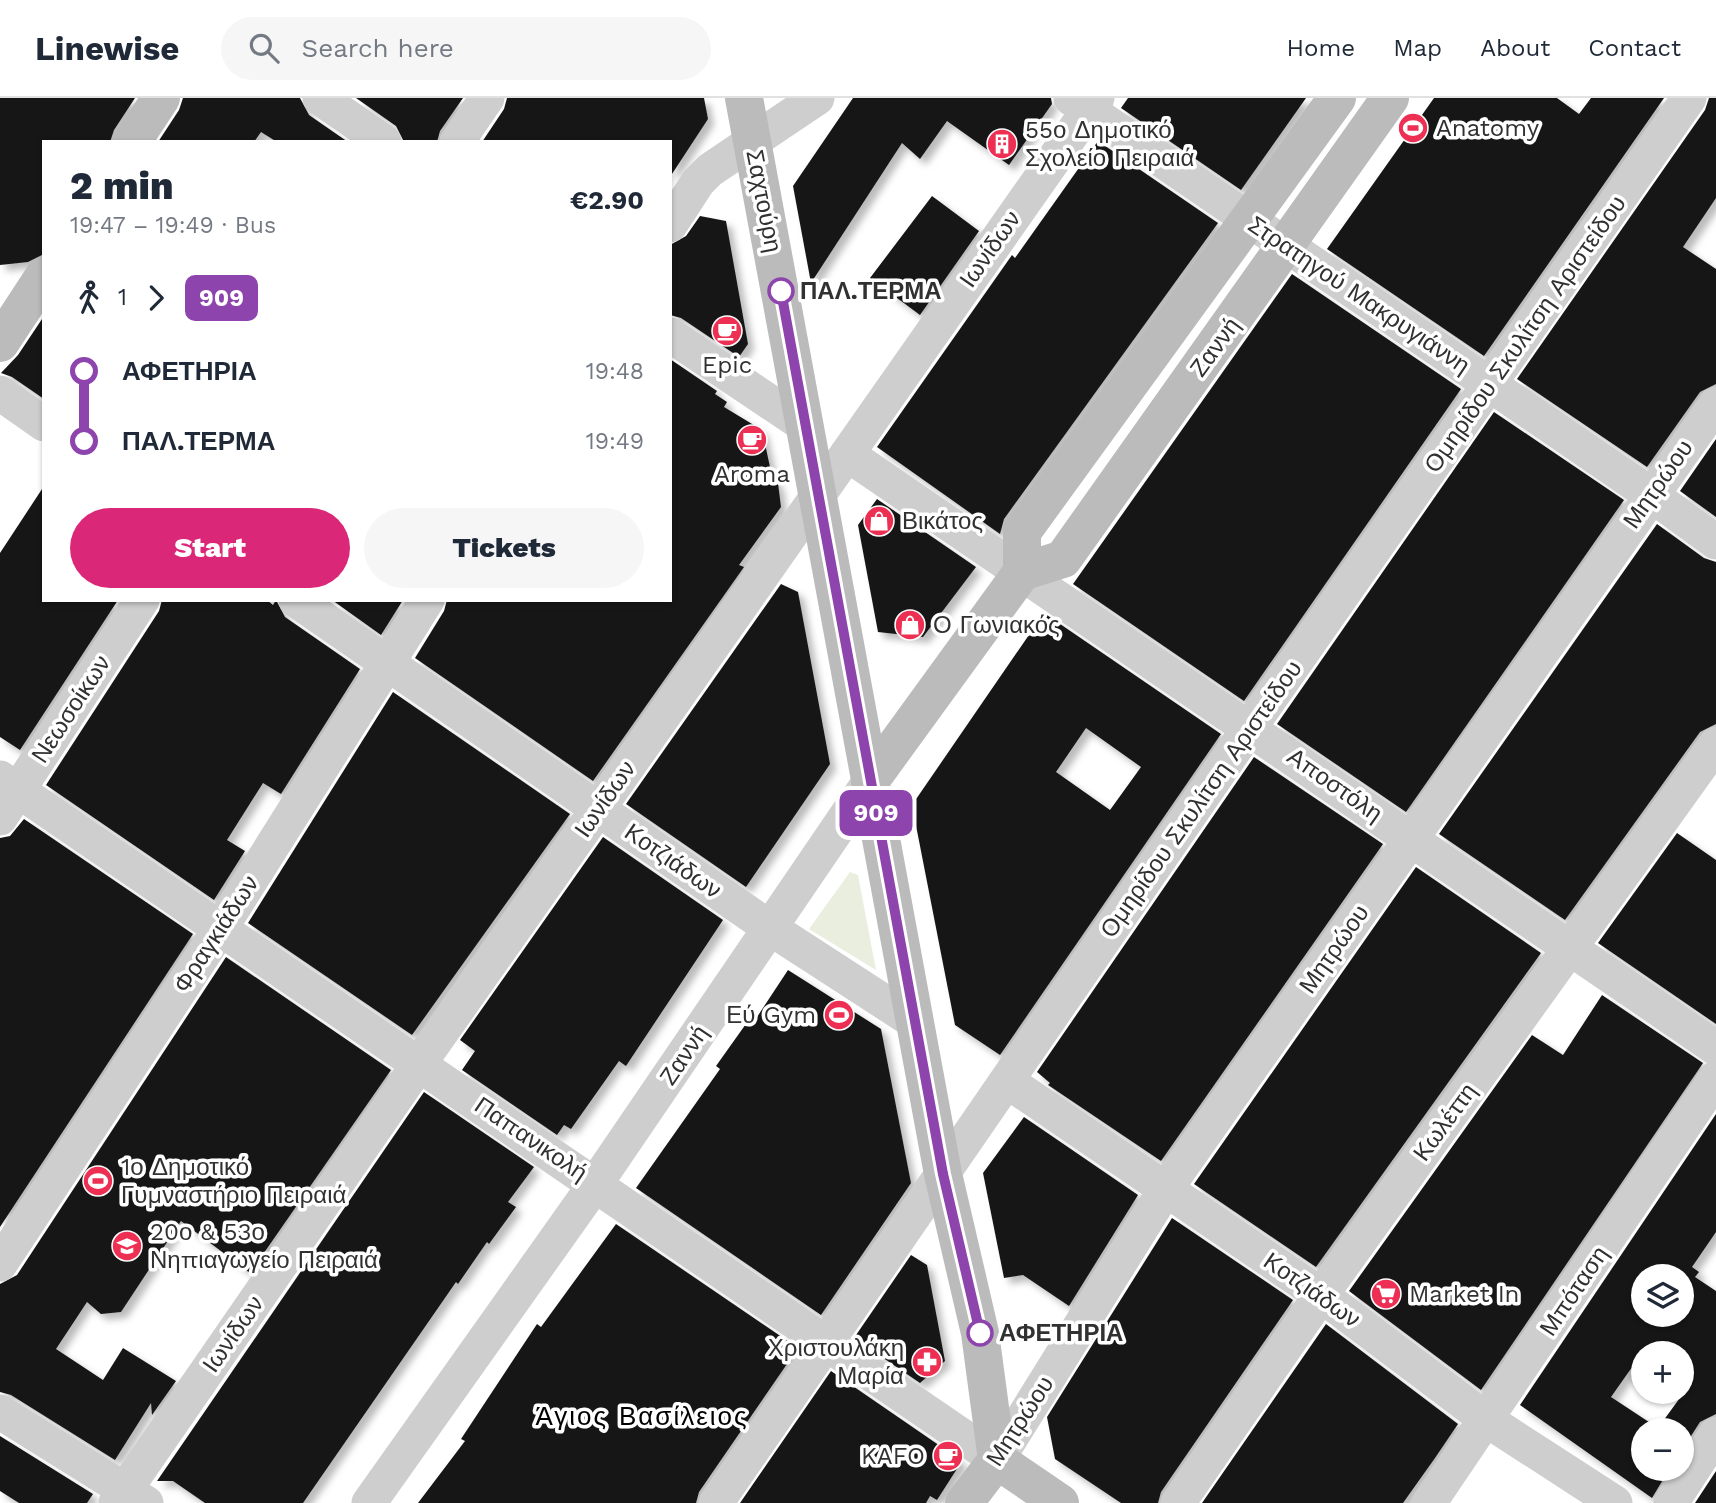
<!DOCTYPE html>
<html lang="en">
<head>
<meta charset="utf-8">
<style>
  :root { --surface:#fff; --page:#f6f6f7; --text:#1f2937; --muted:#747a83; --line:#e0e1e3; --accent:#db2777 }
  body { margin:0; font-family:"Work Sans",sans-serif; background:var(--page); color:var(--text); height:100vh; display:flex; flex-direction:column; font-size:26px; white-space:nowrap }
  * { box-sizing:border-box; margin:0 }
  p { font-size:23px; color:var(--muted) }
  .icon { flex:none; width:38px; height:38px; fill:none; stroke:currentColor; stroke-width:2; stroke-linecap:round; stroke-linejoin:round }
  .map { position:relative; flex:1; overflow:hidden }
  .drawer { position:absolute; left:42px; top:42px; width:630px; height:462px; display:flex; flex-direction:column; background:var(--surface); border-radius:0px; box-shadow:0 2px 5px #0004 }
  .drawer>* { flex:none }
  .badge { padding:0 14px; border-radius:10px; font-size:24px; line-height:46px }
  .buttons { position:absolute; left:1631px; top:1166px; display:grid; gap:14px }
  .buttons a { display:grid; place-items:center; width:63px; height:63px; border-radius:50%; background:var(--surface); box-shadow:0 2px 5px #0004; font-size:35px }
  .map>.badge { position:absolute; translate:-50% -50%; box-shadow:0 0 0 4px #fff }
  .legs { display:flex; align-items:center; gap:10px; height:77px; padding:0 28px; font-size:23px }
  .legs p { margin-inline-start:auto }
  .headline { display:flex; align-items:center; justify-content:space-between; height:119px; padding:0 28px }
  h1 { font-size:38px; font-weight:800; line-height:52px }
  .cta { display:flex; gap:14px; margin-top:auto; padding:14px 28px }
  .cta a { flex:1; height:80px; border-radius:42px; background:var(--accent); color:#fff; font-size:28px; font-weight:800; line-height:80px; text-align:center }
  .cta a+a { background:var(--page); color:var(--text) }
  ul { padding:0 28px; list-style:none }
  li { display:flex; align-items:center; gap:24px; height:70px; font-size:26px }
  li i { display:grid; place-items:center; width:10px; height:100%; margin:0 9px; background:currentColor }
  li i::after { content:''; width:18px; height:18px; margin:-9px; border:5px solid; border-radius:50%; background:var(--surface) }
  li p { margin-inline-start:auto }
  li:first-child i { background:linear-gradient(#0000 50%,currentColor 0) }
  li:last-child i { background:linear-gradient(currentColor 50%,#0000 0) }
  header { display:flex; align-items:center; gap:42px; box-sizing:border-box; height:98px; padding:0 35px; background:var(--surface); border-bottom:2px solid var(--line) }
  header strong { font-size:33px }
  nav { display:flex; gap:38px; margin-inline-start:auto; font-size:24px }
  .search { width:490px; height:63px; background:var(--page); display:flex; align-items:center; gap:18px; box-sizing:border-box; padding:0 24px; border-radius:38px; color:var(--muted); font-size:26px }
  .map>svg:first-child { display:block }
  .green { fill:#e9eedf }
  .building { fill:#181818; fill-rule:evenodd; filter:url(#shadow) }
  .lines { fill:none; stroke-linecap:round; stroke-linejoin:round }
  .street { stroke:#cecece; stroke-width:35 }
  .secondary { stroke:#bbb; stroke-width:38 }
  .line-1-casing { stroke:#fff; stroke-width:16 }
  .line-1 { stroke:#8e44ad; stroke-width:10 }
  .stop-1-dot { fill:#fff; stroke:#8e44ad; stroke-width:3.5 }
  .labels { text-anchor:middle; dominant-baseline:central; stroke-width:7; stroke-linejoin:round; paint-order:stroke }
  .poi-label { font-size:24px; fill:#313131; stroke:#fff; text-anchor:start }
  .street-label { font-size:24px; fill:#313131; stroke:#fff }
  .stop-label { font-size:24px; font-weight:bold; fill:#313131; stroke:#fff; text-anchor:start }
  .neighbourhood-label { font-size:26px; letter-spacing:2px; fill:#000; stroke:#fff }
</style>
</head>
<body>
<header>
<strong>Linewise</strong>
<div class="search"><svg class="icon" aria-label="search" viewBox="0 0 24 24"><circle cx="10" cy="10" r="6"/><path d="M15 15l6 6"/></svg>Search here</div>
<nav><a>Home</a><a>Map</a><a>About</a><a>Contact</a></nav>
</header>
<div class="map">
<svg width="1716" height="1405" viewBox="0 0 1716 1405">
  <defs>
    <filter id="shadow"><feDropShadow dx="6" dy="6" stdDeviation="3.5" flood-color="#0004"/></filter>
  </defs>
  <rect width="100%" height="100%" fill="#fff"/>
  <path class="green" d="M850 774 858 777 876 872 809 831Z"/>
  <path class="building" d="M0 0H135L114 32 110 44H44V156L28 164 0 167Z
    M183 0H300L309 17 348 44H277L261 34 254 44H158L179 12Z
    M356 0H463L440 33 437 44H404L396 28Z
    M507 0H704L708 21 670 79V44H482L504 11Z
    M853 0H1051L1052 6 1009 67 947 23 920 61 902 45 811 185 793 88Z
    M1128 0H1306L1241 92 1121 10Z
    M1434 0H1557L1579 16 1591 0H1664L1484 258 1327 151Z
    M1709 0H1716V100L1683 149 1716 171V286L1700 294 1647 369 1517 281 1705 12Z
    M1098 43 1218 125 1004 421 1000 436 877 349 1012 157 1015 160Z
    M932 98 979 133 920 217 870 180Z
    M700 118 726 123 748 246 739 259 681 220 670 217V147L686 138Z
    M1292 176 1461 291 1244 603 1073 486Z
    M44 218V301L12 279 1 275 18 257Z
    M670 261 717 293 715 296 727 304 724 309 762 332 770 369H773L775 385H778L781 409 739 467 744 469 593 683 415 560 444 513 447 502H670Z
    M1494 314 1624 402 1406 714 1277 626Z
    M1716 341V419L1680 393Z
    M44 388V502H118L20 652 0 639V455Z
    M877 401 976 469 923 539 878 534 858 427Z
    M1657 426 1704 460 1716 464V626L1700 634 1565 822 1439 736Z
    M781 486 798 494 830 666 746 789 626 706Z
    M162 502H267L273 507 276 502 285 519 360 571 281 696 263 685 227 742 245 753 214 802 46 687 159 513Z
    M332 502H403L381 537Z
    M1044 515 1221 636 1000 957 955 927 912 707ZM1086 630 1141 669 1110 712 1056 674Z
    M393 594 570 716 412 937 248 825Z
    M1254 659 1383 746 1161 1063 1048 987 1050 985 1037 974Z
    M24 721 193 836 0 1129V740L10 738Z
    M1677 735 1716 762V926L1598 845Z
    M603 739 723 822 626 968 619 963 571 1031 564 1027 557 1037 462 972 475 953 460 942Z
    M1416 769 1541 855 1316 1169 1194 1086Z
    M226 859 391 972 250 1175 181 1123 121 1214 101 1216 87 1204 56 1251 103 1282 123 1250 176 1283 152 1317 151 1305 115 1362 11 1297 0 1294V1186L17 1177Z
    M788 872 881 931 911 1085 821 1217 636 1090 720 971 716 968 753 916 757 919Z
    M1602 897 1703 965 1481 1292 1349 1193 1532 937 1563 957Z
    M424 994 534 1069 508 1104 516 1109 489 1146 487 1144 458 1186 456 1184 303 1405H205L173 1383H157Z
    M1716 1016V1134L1692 1169 1699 1174 1695 1179 1716 1193V1316L1700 1324 1682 1352V1332H1643V1370H1670L1652 1400 1520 1307ZM1643 1178H1682V1216H1643ZM1642 1255H1682V1297L1658 1330 1611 1299Z
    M1024 1019 1138 1097 1069 1208 1023 1177 1004 1180 983 1075Z
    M1172 1120 1293 1202 1161 1394 1158 1405H1121L1055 1361 1047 1319Z
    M616 1126 798 1250 699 1394 696 1405H418L465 1343 461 1341 537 1226 541 1229Z
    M911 1157 927 1167 945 1263 920 1285 854 1240Z
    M1326 1226 1458 1326 1435 1360 1403 1405H1202Z
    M831 1273 962 1363 937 1402 930 1398 926 1405H740Z
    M0 1338 93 1396 87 1405H19L0 1393Z
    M1716 1373V1405H1695Z"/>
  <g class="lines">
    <path class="street" d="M320 0 384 44
      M1071 0 1650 396 1716 444
      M457 44 487 0
      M670 127 698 84 710 72 817 0
      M670 237 804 327
      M0 295 44 326
      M847 356 1716 950
      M296 502 770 830 915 924
      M0 680 997 1362 1165 1092 1716 306
      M0 720 142 502
      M1007 983 1321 1197 1487 1322 1615 1405
      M0 1166 220 831 427 502
      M0 1314 146 1405
      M116 1405 419 966 1097 0
      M369 1405 596 1085 870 683
      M716 1405 1250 629 1689 0
      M1178 1405 1321 1197 1716 646
      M1429 1405 1716 980
      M1671 1405 1716 1336"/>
    <path class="secondary" d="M744 0 943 1076 980 1235 997 1362
      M132 44 161 0
      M0 245 44 178
      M1022 474 1063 461 1390 0
      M870 683 1022 474V434L1337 0
      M997 1362 1060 1405
      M964 1405 997 1362"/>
  </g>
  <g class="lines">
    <g class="line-1-casing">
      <path id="line-1" d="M781 193 943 1076 980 1235"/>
    </g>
    <use href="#line-1" class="line-1"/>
  </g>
  <defs>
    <g id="stadium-disc" transform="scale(1.575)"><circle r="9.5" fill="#ec2f52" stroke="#fff"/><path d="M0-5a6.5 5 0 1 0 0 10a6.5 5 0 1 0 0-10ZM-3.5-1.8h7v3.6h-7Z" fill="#fff"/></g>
    <g id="building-disc" transform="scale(1.575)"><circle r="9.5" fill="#ec2f52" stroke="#fff"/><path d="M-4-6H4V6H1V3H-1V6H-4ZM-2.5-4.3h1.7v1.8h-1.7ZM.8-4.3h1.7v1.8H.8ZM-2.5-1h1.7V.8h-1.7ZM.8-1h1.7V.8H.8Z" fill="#fff"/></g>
    <g id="cafe-disc" transform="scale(1.575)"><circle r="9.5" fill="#ec2f52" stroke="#fff"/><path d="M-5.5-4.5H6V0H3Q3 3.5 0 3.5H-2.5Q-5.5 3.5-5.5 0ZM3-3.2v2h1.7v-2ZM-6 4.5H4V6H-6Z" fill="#fff"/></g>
    <g id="shop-disc" transform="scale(1.575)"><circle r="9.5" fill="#ec2f52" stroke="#fff"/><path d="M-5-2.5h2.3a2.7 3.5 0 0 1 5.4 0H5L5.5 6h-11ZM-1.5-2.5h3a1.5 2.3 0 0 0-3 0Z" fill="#fff"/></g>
    <g id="school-disc" transform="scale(1.575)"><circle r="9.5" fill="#ec2f52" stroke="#fff"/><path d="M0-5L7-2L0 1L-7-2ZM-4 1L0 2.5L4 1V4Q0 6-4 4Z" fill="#fff"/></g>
    <g id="supermarket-disc" transform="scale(1.575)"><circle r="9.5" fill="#ec2f52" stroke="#fff"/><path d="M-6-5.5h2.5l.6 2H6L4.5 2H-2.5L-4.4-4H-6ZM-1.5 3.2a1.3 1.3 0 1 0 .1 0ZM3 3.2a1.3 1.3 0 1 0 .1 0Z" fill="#fff"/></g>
    <g id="pharmacy-disc" transform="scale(1.575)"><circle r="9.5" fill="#ec2f52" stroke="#fff"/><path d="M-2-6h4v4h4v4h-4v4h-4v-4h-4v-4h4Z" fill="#fff"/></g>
  </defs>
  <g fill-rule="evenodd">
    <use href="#stadium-disc" x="1413" y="30"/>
    <use href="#building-disc" x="1002" y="46"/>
    <use href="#cafe-disc" x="727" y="233"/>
    <use href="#cafe-disc" x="752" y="342"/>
    <use href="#shop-disc" x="879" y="423"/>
    <use href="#shop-disc" x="910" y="527"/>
    <use href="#stadium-disc" x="839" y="917"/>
    <use href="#stadium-disc" x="98" y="1083"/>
    <use href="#school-disc" x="127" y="1148"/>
    <use href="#supermarket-disc" x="1386" y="1196"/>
    <use href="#pharmacy-disc" x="927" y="1264"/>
    <use href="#cafe-disc" x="948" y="1358"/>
  </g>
  <g class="stop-1-dot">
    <circle cx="781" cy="193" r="12"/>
    <circle cx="980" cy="1235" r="12"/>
  </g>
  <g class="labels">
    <g class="poi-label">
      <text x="1436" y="30">Anatomy</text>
      <text x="1025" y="32">55ο Δημοτικό<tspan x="1025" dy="28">Σχολείο Πειραιά</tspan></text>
      <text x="727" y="267" text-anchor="middle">Epic</text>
      <text x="752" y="376" text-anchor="middle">Aroma</text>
      <text x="902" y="423">Βικάτος</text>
      <text x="933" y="527">Ο Γωνιακός</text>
      <text x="816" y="917" text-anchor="end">Εύ Gym</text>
      <text x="121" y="1069">1ο Δημοτικό<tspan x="121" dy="28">Γυμναστήριο Πειραιά</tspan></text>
      <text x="150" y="1134">20ο &amp; 53ο<tspan x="150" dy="28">Νηπιαγωγείο Πειραιά</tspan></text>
      <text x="1409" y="1196">Market In</text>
      <text x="904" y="1250" text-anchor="end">Χριστουλάκη<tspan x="904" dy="28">Μαρία</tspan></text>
      <text x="925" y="1358" text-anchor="end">KAFO</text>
    </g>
    <g class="street-label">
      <text transform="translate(764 103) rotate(79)">Σαχτούρη</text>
      <text transform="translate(990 151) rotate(-55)">Ιωνίδων</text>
      <text transform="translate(1359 197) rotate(34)">Στρατηγού Μακρυγιάννη</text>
      <text transform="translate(1525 236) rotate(-55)">Ομηρίδου Σκυλίτση Αριστείδου</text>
      <text transform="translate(1215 249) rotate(-54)">Ζαννή</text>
      <text transform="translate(1658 386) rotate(-55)">Μητρώου</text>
      <text transform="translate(71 611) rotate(-57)">Νεωσοίκων</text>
      <text transform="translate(1335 687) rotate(35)">Αποστόλη</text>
      <text transform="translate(605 701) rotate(-55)">Ιωνίδων</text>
      <text transform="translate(1201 701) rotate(-55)">Ομηρίδου Σκυλίτση Αριστείδου</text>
      <text transform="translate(673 763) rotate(35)">Κοτζιάδων</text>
      <text transform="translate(216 836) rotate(-57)">Φραγκιάδων</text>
      <text transform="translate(1334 851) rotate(-55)">Μητρώου</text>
      <text transform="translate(684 957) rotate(-56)">Ζαννή</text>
      <text transform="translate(1445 1024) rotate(-54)">Κωλέττη</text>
      <text transform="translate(531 1041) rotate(34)">Παπανικολή</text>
      <text transform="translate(1312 1192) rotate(35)">Κοτζιάδων</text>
      <text transform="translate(1574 1193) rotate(-56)">Μπόταση</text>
      <text transform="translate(233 1236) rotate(-55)">Ιωνίδων</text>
      <text transform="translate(1020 1323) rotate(-57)">Μητρώου</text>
    </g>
    <g class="stop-label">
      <text x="800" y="193">ΠΑΛ.ΤΕΡΜΑ</text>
      <text x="999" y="1235">ΑΦΕΤΗΡΙΑ</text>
    </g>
    <g class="neighbourhood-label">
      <text x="642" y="1318">Άγιος Βασίλειος</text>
    </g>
  </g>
</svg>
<div class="buttons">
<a><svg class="icon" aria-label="layers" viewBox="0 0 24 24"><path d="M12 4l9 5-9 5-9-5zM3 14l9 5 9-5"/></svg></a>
<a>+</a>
<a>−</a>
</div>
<b class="badge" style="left:876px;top:715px;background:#8e44ad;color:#fff">909</b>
<section class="drawer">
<div class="headline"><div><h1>2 min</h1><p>19:47 – 19:49 · Bus</p></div><b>€2.90</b></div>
<div class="legs"><svg class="icon" aria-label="walk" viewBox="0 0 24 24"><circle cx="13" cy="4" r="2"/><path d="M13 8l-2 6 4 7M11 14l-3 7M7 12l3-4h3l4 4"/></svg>1<svg class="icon" aria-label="forward" viewBox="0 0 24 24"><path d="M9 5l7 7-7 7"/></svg><b class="badge" style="background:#8e44ad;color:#fff">909</b></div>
<ul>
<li><i style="color:#8e44ad"></i><b>ΑΦΕΤΗΡΙΑ</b><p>19:48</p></li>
<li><i style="color:#8e44ad"></i><b>ΠΑΛ.ΤΕΡΜΑ</b><p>19:49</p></li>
</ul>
<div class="cta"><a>Start</a><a>Tickets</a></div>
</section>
</div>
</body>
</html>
